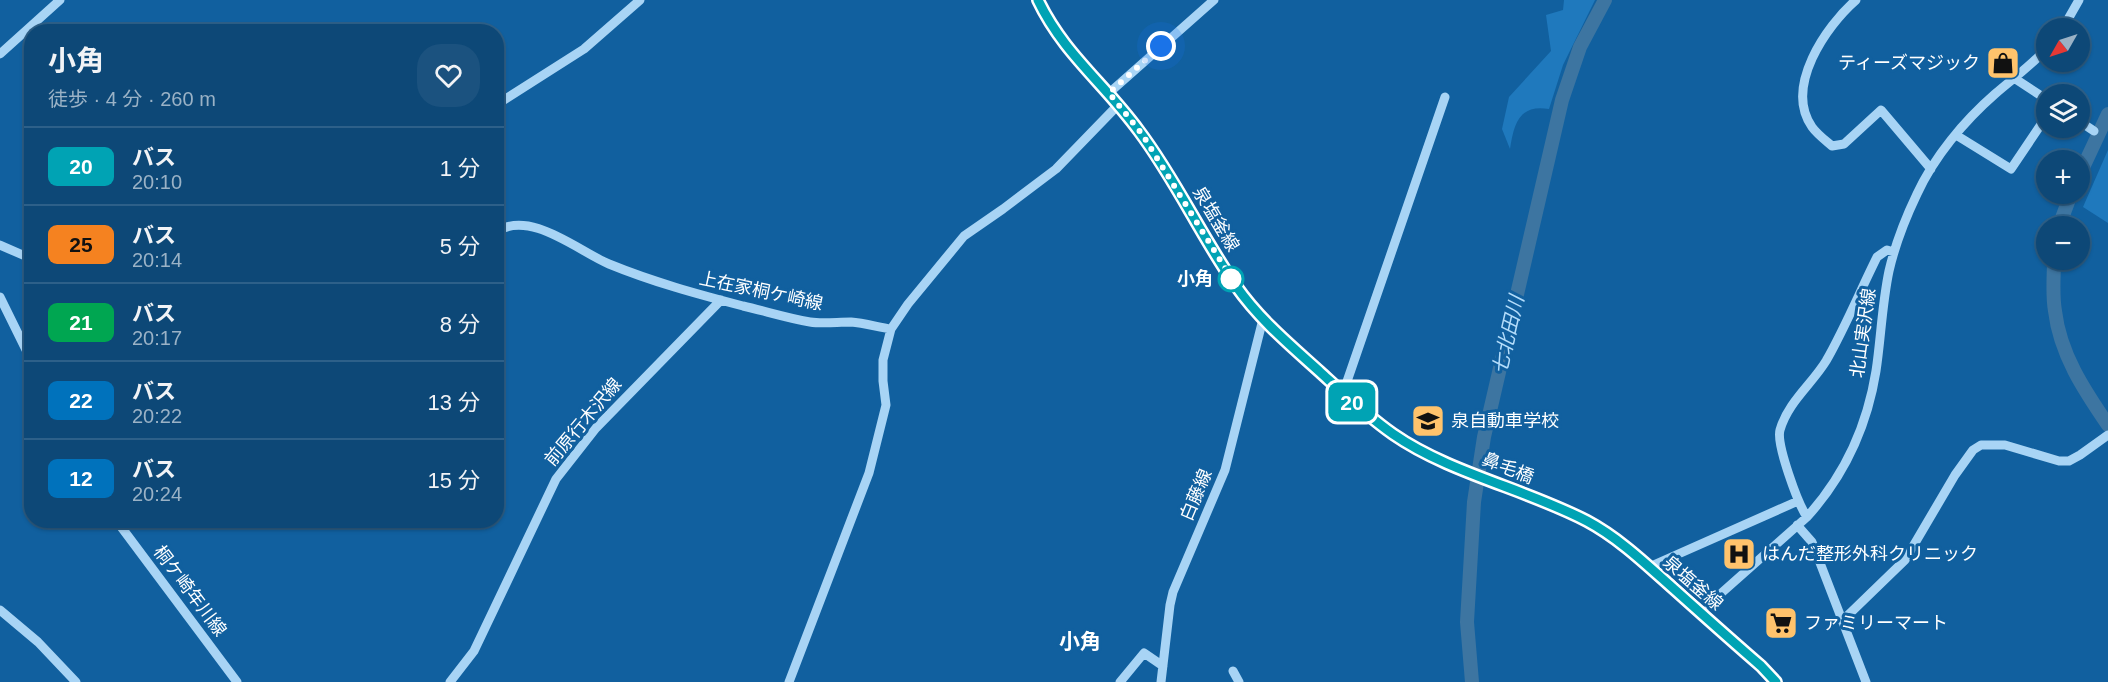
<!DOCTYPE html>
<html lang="ja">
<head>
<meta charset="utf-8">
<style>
  :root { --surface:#0d4877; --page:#1b527f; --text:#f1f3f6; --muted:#9ab2c6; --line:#2d6089 }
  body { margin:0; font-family:Arial,"Noto Sans JP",sans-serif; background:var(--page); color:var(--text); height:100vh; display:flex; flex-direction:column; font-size:22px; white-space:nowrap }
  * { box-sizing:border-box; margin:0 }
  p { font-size:20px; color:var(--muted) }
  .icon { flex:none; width:33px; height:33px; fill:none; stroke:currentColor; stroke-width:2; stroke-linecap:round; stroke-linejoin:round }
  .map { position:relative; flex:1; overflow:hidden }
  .side { position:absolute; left:24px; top:24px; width:480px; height:504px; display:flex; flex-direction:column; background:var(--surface); border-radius:24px; box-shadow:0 2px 4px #0004,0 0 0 2px var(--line) }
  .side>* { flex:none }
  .badge { padding:0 12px; border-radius:9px; font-size:21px; line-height:39px }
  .needle { width:39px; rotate:231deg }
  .fabs { position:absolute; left:2036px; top:18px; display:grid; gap:12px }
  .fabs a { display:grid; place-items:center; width:54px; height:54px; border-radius:50%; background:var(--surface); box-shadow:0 2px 4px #0004,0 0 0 2px var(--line); font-size:30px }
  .you { position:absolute; width:30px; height:30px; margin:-15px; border:4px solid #fff; border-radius:50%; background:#1a73e8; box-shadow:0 0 0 9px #1a73e833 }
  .map>.badge { position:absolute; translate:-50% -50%; box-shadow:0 0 0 3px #fff }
  .round { display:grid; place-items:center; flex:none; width:63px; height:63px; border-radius:24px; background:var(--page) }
  .head { display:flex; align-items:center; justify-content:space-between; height:102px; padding:0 24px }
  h1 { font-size:28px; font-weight:700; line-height:45px }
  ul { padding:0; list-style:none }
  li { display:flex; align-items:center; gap:18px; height:78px; padding:0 24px; border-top:2px solid var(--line) }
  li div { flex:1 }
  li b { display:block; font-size:22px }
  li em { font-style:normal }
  li .badge { min-width:66px; font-weight:700; text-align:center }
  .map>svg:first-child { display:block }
  .green { fill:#1f79bd }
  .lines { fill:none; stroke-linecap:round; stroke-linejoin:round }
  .river { stroke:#3d75a1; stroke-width:14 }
  .minor { stroke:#a8d4f5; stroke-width:9 }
  .major { stroke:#f6faff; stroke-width:12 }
  .line-casing { stroke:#fff; stroke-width:14 }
  .line { stroke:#00a3b4; stroke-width:9 }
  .walk { stroke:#fff; stroke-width:6; stroke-dasharray:0 10.8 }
  .stop-dot { fill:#fff; stroke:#00a3b4; stroke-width:3 }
  .labels { text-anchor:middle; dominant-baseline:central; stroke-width:6; stroke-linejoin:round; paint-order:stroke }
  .poi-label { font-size:18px; fill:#fff; stroke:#11609f; text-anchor:start }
  .street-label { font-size:18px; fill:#fff; stroke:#11609f }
  .stop-label { font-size:18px; font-weight:bold; fill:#fff; stroke:#11609f; text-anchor:end }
  .water-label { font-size:20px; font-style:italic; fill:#b4ddfb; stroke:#11609f }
  .quarter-label { font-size:21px; font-weight:bold; fill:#fff; stroke:#11609f }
</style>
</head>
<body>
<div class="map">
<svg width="2108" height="682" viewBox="0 0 2108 682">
  <rect width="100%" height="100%" fill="#11609f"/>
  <path class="green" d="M1564 0H1595L1563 65 1549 109C1519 104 1514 124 1510 149L1502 129 1509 97 1551 51 1546 15 1563 10Z
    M2108 150V223L2083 207Z"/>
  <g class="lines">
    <path class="river" d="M2079 176 2108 114
      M2059 226 2071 194
      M2054 260C2054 276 2052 294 2055 311 2060 354 2084 390 2108 425
      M1472 682 1467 622 1474 502 1484 437 1562 100 1580 47 1605 0"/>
    <path class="minor" d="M1856 0C1826 26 1784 87 1812 127 1817 134 1825 140 1832 146L1844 144 1881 110 1931 169
      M2063 28 2079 0
      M0 54 60 0
      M2014 78 2046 99
      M1109 93 1214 0
      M496 105 584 49 640 0
      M2079 121 2094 131
      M1956 135 2011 169 2046 117
      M496 232C530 209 578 251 609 264 653 282 697 294 743 306 765 311 787 318 810 322 823 324 837 322 851 322 864 323 878 327 891 329L908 304 964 236 1003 209 1056 169 1119 104
      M0 245 32 259
      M0 297 32 362
      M1343 393 1445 97
      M1807 517C1798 504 1776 444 1780 430 1788 402 1812 384 1826 361 1845 328 1860 291 1877 257L1887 250 1894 252
      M116 520 237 682
      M1797 525 1812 542 1866 682
      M1649 567 1798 501
      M0 610 38 642 76 682
      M1700 612 1807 517C1845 475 1867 427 1876 371 1881 338 1882 304 1889 271 1895 245 1905 219 1917 194 1934 157 1964 121 1995 94 2012 79 2031 66 2046 49
      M1842 621 1905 560 1955 475 1973 450 1981 445H2005L2059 461H2069L2080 455 2108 435
      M1233 671 1239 682
      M450 682 474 651 556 479 596 428 721 300
      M789 682 869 473 886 405 883 381V360L891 329
      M1120 682 1144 653 1163 666
      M1161 682 1170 605 1173 592 1225 470 1263 319"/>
    <path class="major" d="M1038 0C1062 52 1106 86 1139 131 1176 180 1201 236 1236 286 1259 319 1290 345 1320 372 1344 394 1367 416 1393 434 1449 473 1526 489 1587 521 1617 537 1644 563 1670 586 1701 613 1731 639 1761 666L1776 682"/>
  </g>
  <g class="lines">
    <g class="line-casing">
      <path id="line" d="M1038 0C1063 53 1105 84 1139 131 1176 180 1201 236 1236 286 1259 319 1290 345 1320 372 1344 394 1367 416 1393 434 1449 473 1526 489 1587 521 1619 538 1647 565 1674 589 1703 615 1732 641 1761 666L1776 682"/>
    </g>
    <use href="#line" class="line"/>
    <path class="walk" d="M1161 46 1109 93 1142 134 1235 284 1231 279"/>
  </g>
  <defs>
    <g id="shop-square" transform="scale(1.725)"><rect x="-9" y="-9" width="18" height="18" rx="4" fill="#ffc36c" stroke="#11609f"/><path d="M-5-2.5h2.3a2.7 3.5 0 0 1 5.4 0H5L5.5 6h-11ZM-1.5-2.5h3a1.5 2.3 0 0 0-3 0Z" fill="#111"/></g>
    <g id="school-square" transform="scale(1.725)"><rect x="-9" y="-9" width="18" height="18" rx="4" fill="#ffc36c" stroke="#11609f"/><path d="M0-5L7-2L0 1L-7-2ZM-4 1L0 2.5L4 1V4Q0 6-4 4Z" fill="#111"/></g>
    <g id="hospital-square" transform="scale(1.725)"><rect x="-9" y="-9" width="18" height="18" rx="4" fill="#ffc36c" stroke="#11609f"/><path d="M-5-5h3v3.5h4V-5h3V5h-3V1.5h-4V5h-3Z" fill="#111"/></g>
    <g id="supermarket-square" transform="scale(1.725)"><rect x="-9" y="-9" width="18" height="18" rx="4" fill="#ffc36c" stroke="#11609f"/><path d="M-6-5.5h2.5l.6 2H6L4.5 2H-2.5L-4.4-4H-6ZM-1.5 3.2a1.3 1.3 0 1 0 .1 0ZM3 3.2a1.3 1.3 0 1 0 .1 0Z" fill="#111"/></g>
  </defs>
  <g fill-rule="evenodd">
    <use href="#shop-square" x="2003" y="63"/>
    <use href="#school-square" x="1428" y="421"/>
    <use href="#hospital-square" x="1739" y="554"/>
    <use href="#supermarket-square" x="1781" y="623"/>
  </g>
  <circle class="stop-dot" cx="1231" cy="279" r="12"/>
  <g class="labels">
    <g class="poi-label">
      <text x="1980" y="63" text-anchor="end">ティーズマジック</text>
      <text x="1451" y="421">泉自動車学校</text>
      <text x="1762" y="554">はんだ整形外科クリニック</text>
      <text x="1804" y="623">ファミリーマート</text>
    </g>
    <g class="street-label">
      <text transform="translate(1216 219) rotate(59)">泉塩釜線</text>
      <text transform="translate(761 291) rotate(12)">上在家桐ケ崎線</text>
      <text transform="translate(1863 333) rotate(-82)">北山実沢線</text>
      <text transform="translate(583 422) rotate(-50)">前原行木沢線</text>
      <text transform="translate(1508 468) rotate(22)">鼻毛橋</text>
      <text transform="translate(1196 495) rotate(-67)">白藤線</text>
      <text transform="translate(1693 583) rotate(41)">泉塩釜線</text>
      <text transform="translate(190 591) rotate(53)">桐ケ崎年川線</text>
    </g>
    <g class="stop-label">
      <text x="1213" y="279">小角</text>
    </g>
    <g class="water-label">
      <text transform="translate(1508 335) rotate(-77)">七北田川</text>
    </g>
    <g class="quarter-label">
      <text x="1080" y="641">小角</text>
    </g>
  </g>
</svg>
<div class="fabs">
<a><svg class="needle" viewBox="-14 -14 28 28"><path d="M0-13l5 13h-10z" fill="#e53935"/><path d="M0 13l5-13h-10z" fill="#9ab2c6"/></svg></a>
<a><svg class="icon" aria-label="layers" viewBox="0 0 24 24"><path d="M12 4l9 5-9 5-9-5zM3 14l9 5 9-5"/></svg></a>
<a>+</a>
<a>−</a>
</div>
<div class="you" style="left:1161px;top:46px"></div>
<b class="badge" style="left:1352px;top:402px;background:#00a3b4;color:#fff">20</b>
<section class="side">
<div class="head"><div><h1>小角</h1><p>徒歩 · 4 分 · 260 m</p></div><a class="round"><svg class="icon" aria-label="heart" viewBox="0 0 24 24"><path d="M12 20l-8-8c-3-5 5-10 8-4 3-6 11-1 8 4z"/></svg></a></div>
<ul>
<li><span class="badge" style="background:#00a3b4;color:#fff">20</span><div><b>バス</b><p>20:10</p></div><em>1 分</em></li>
<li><span class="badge" style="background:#f58220;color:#111">25</span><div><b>バス</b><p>20:14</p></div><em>5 分</em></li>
<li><span class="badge" style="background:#00a651;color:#fff">21</span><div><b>バス</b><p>20:17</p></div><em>8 分</em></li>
<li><span class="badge" style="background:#0072bc;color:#fff">22</span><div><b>バス</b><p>20:22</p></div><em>13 分</em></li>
<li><span class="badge" style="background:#0072bc;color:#fff">12</span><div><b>バス</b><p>20:24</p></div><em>15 分</em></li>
</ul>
</section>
</div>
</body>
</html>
